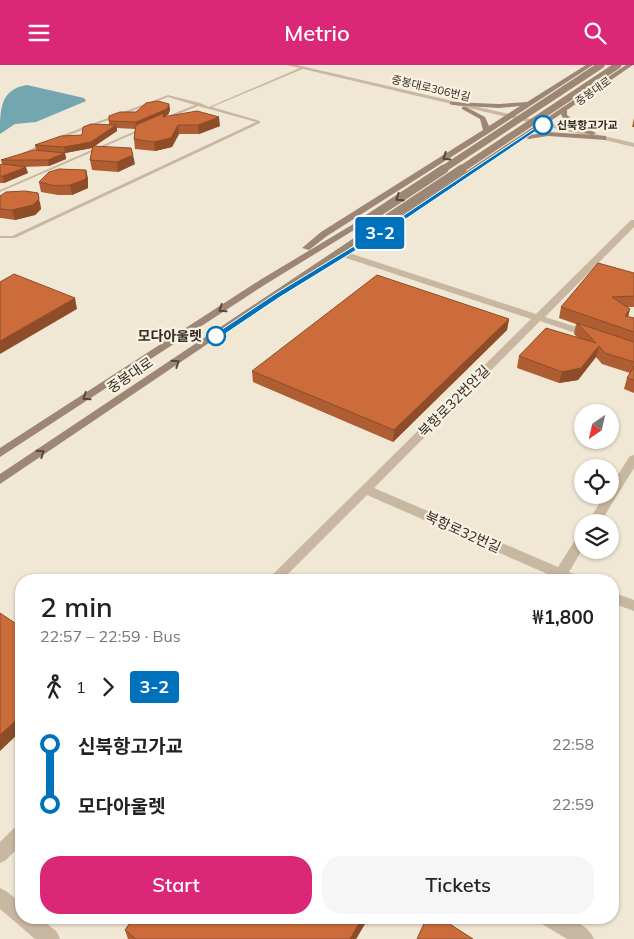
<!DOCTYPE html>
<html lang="en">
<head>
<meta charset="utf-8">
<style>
  :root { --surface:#fff; --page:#f6f6f6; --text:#222; --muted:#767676; --accent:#db2777 }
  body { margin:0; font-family:Mulish,"Noto Sans KR",sans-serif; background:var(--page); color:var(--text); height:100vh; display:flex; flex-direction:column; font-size:19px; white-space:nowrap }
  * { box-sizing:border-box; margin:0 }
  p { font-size:16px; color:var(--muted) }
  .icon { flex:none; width:28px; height:28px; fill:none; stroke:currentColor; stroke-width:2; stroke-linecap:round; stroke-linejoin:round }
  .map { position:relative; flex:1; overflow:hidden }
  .drawer { position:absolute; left:15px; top:509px; width:604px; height:350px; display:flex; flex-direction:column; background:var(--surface); border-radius:20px; box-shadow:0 1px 4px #0004 }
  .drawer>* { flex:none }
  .badge { padding:0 10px; border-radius:4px; font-size:18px; line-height:32px }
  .needle { width:32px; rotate:214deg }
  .controls { position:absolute; left:574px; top:339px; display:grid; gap:10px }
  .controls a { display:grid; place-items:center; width:45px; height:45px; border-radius:50%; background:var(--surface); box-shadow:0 1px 4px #0004; font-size:25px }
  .map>.badge { position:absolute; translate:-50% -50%; box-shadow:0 0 0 2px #fff }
  .legs { display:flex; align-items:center; gap:8px; height:55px; padding:0 25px; font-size:16px }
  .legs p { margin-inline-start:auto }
  .head { display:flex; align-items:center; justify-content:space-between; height:85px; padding:0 25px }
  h1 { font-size:28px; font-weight:600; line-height:38px }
  .cta { display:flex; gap:10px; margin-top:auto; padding:10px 25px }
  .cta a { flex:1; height:58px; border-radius:20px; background:var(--accent); color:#fff; font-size:20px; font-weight:600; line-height:58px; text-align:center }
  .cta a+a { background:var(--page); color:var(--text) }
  ul { padding:0 25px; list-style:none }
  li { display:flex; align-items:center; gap:18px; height:60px; font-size:19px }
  li i { display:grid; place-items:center; width:8px; height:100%; margin:0 6px; background:currentColor }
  li i::after { content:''; width:12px; height:12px; margin:-6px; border:4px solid; border-radius:50%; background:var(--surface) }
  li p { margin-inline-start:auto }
  li:first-child i { background:linear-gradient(#0000 50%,currentColor 0) }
  li:last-child i { background:linear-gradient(currentColor 50%,#0000 0) }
  header { display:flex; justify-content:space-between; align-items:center; height:65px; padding:0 25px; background:var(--accent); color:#fff; font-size:22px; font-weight:600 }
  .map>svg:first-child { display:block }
  .water { fill:#73a6af }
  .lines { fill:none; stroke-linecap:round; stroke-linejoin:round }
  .service { fill:#c9b8a1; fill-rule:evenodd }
  .minor { fill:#c9b8a1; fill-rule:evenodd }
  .tertiary { fill:#c9b8a1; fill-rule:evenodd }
  .secondary { fill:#9d8673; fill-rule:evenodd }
  .secondary-bridge-far1 { stroke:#9d8673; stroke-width:7 }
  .secondary-bridge { stroke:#9d8673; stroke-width:9 }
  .wall { fill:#af5d32 }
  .shaded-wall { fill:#8e4c29 }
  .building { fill:#cb6c3a; stroke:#8e4c29 }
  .oneway { stroke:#53463c }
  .line-1 { fill:#0072bc; stroke:#fff }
  .stop-1-dot { fill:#fff; stroke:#0072bc; stroke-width:2.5 }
  .labels { text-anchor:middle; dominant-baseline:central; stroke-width:4.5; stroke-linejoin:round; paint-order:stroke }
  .far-street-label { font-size:11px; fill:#332b24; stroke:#f9f1e1 }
  .far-stop-label { font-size:11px; font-weight:bold; fill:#332b24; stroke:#f9f1e1; text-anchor:start }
  .stop-label { font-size:14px; font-weight:bold; fill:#332b24; stroke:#f9f1e1; text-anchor:end }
  .street-label { font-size:14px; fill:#332b24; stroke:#f9f1e1 }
</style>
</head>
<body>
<header><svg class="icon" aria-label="menu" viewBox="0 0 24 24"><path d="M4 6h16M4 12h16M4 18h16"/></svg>Metrio<svg class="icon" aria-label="search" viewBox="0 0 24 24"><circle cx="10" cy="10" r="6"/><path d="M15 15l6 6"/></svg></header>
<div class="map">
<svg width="634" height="874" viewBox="0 0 634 874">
  <rect width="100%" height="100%" fill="#f1e7d5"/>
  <path class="water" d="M27 20 84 33 86 36 36 57 15 59 0 69C0 45 0 24 27 20Z"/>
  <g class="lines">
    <path class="service" d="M302 2 305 3 212 42 260 56V58L15 173H0V171H12L256 57 198 41 167 54H165V52L195 40 168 32 57 75H55V73L168 30 200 38 209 42Z
      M142 63 145 64 0 127V125Z
      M42 79 45 80 23 90 20 89Z"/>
    <path class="minor" d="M631 155H634V162L545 252 595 268V272H587L540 256 374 423 558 502 577 472 582 470V485L569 507 579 511 581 515H550L552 511 367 430 282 515H267L531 254 337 190V186H343L536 249Z
      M634 390V403L600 458H587L605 430H610V422L630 391Z
      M612 527 634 535V546L612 538Z
      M21 760V780L6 795 0 798V777L15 762Z
      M0 823 6 826 21 838V852H39L57 867 60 874H35L0 844Z
      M540 852C559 852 585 853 594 874H567L542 859Z"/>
    <path class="tertiary" d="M286 0H297L634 78V82Z"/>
    <path class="secondary" d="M586 0H593L489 68 327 171 309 185 302 183 321 167 483 65 480 54 462 44V42H466L485 52 489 61 520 41 499 43 452 40 450 39V37L499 39 527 37Z
      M626 0H633L567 45V50L582 62 594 67 596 68 592 70 606 71V75L548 71 529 74 526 73 378 172 371 170ZM561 49C565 60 581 67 592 70L548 67 530 70Z
      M365 152 372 154 266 219 0 392V383L260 215Z
      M381 155 385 158 384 160 0 419V409Z"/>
    <path class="secondary-bridge-far1" d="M442 105 601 0
      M460 105 618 0"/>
    <path class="secondary-bridge" d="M368 154 444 104
      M381 158 462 104"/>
  </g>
  <path class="wall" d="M169 39 170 45 168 50 165 51V52L220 61 199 69H179L172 82 155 86 135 84 134 74 135 64 117 63V66L94 81 135 99 118 107 92 105 90 95 92 83 65 88 66 94 49 101 23 102 28 108 4 118H0V100L2 99 1 95 36 85 35 80 82 70 109 60V56L136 47Z
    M634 53V62H632Z
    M86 105 88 114V123L72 130H58L41 127 39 117Z
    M0 131 40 137 41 144 35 150 15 155 1 153H0Z
    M634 208V242H627L630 244 628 252 634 253V328L624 324 627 313 630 308 602 299 596 292 578 315 559 318 517 303 519 291 577 272 574 269 576 259 559 253 561 242Z
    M509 254 507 265 393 377 253 317 252 306Z
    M134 852H369L356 874H128L125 865Z"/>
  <path class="shaded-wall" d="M169 39 170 45 168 50 165 51V57L136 64V57Z
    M219 52 220 61 199 69 198 60Z
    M116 60 117 66 92 83 65 88 66 94 49 101 48 95 65 88 64 82Z
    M178 60 179 69 172 82 155 86 154 77Z
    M133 90 135 99 118 107 117 97Z
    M26 102 28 108 4 118 3 111Z
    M86 105 88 114V123L72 130 70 120Z
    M38 128 41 144 35 150 15 155 12 145Z
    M75 233 77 244 0 289V276Z
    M630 244 627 255 625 251Z
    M509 254 507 265 393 377 394 365Z
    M599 281 596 292 578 315 559 318 562 307Z
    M21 650V666L0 686V670Z
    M363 852H369L356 874H350Z"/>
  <path class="building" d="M158 36 169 39 167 44 136 57 109 56V51L120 47H136L146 38Z
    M197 46 219 52 198 60H178L171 73 154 77 134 74 136 60 164 48 163 52Z
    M91 59 116 60 91 77 64 82 35 80 61 71 82 70 83 62Z
    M93 81 131 83 133 90 117 97 90 95Z
    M34 85 65 88 48 95H1Z
    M3 99 26 102 3 111H0V100Z
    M59 104 86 105V114L70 120 56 121 39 117 49 107Z
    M25 126 38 128 39 134 33 140 12 145 0 144V131L6 127Z
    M598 198 634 208V231L612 232 630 244 625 251 634 253V267L561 242Z
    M14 209 75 233 0 276V217Z
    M377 210 509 254 394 365 252 306Z
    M577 258 634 277V297L605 288 599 281 581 303 562 307 519 291 546 263 596 278Z
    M634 301V315L627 313Z
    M0 548 21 562V650L0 670Z
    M134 852H363L350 874H136L125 865Z
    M427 852H439L473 874H417Z"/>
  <defs><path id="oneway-chevron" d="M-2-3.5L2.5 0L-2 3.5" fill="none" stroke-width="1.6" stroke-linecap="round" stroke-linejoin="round" transform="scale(1.25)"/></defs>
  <g class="oneway">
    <use href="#oneway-chevron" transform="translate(446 92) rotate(148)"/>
    <use href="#oneway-chevron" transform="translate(399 133) rotate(146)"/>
    <use href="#oneway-chevron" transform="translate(222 244) rotate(147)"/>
    <use href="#oneway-chevron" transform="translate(176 298) rotate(-34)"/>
    <use href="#oneway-chevron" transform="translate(86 332) rotate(147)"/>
    <use href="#oneway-chevron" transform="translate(41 388) rotate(-34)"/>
  </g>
  <path class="line-1" d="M541 59 545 60 397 160 280 232 219 273 212 271 275 229 392 158Z"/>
  <g class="stop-1-dot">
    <circle cx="543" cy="60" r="9"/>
    <circle cx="216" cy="271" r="9"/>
  </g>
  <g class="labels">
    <g class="far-street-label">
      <text transform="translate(431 23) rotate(13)">중봉대로306번길</text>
      <text transform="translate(593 26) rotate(-35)">중봉대로</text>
    </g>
    <g class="far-stop-label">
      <text x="557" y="60">신북항고가교</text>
    </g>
    <g class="stop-label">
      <text x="202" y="271">모다아울렛</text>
    </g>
    <g class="street-label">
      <text transform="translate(130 310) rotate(-34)">중봉대로</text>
      <text transform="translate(454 336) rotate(-45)">북항로32번안길</text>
      <text transform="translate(463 467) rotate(24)">북항로32번길</text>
    </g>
  </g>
</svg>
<div class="controls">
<a><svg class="needle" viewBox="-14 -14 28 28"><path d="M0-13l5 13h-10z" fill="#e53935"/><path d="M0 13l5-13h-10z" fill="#767676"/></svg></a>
<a><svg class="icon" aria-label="locate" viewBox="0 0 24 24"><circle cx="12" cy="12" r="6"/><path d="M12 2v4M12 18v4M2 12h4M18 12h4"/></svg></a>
<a><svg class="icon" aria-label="layers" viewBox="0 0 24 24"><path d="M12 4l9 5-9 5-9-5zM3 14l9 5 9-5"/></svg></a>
</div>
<b class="badge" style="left:380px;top:168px;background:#0072bc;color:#fff">3-2</b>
<section class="drawer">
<div class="head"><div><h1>2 min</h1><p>22:57 – 22:59 · Bus</p></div><b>₩1,800</b></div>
<div class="legs"><svg class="icon" aria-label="walk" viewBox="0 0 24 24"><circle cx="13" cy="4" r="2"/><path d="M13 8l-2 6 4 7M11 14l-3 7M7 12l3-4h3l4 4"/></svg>1<svg class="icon" aria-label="forward" viewBox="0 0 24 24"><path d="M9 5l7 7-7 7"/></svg><b class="badge" style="background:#0072bc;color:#fff">3-2</b></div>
<ul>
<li><i style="color:#0072bc"></i><b>신북항고가교</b><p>22:58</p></li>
<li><i style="color:#0072bc"></i><b>모다아울렛</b><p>22:59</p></li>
</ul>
<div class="cta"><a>Start</a><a>Tickets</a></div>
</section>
</div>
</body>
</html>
